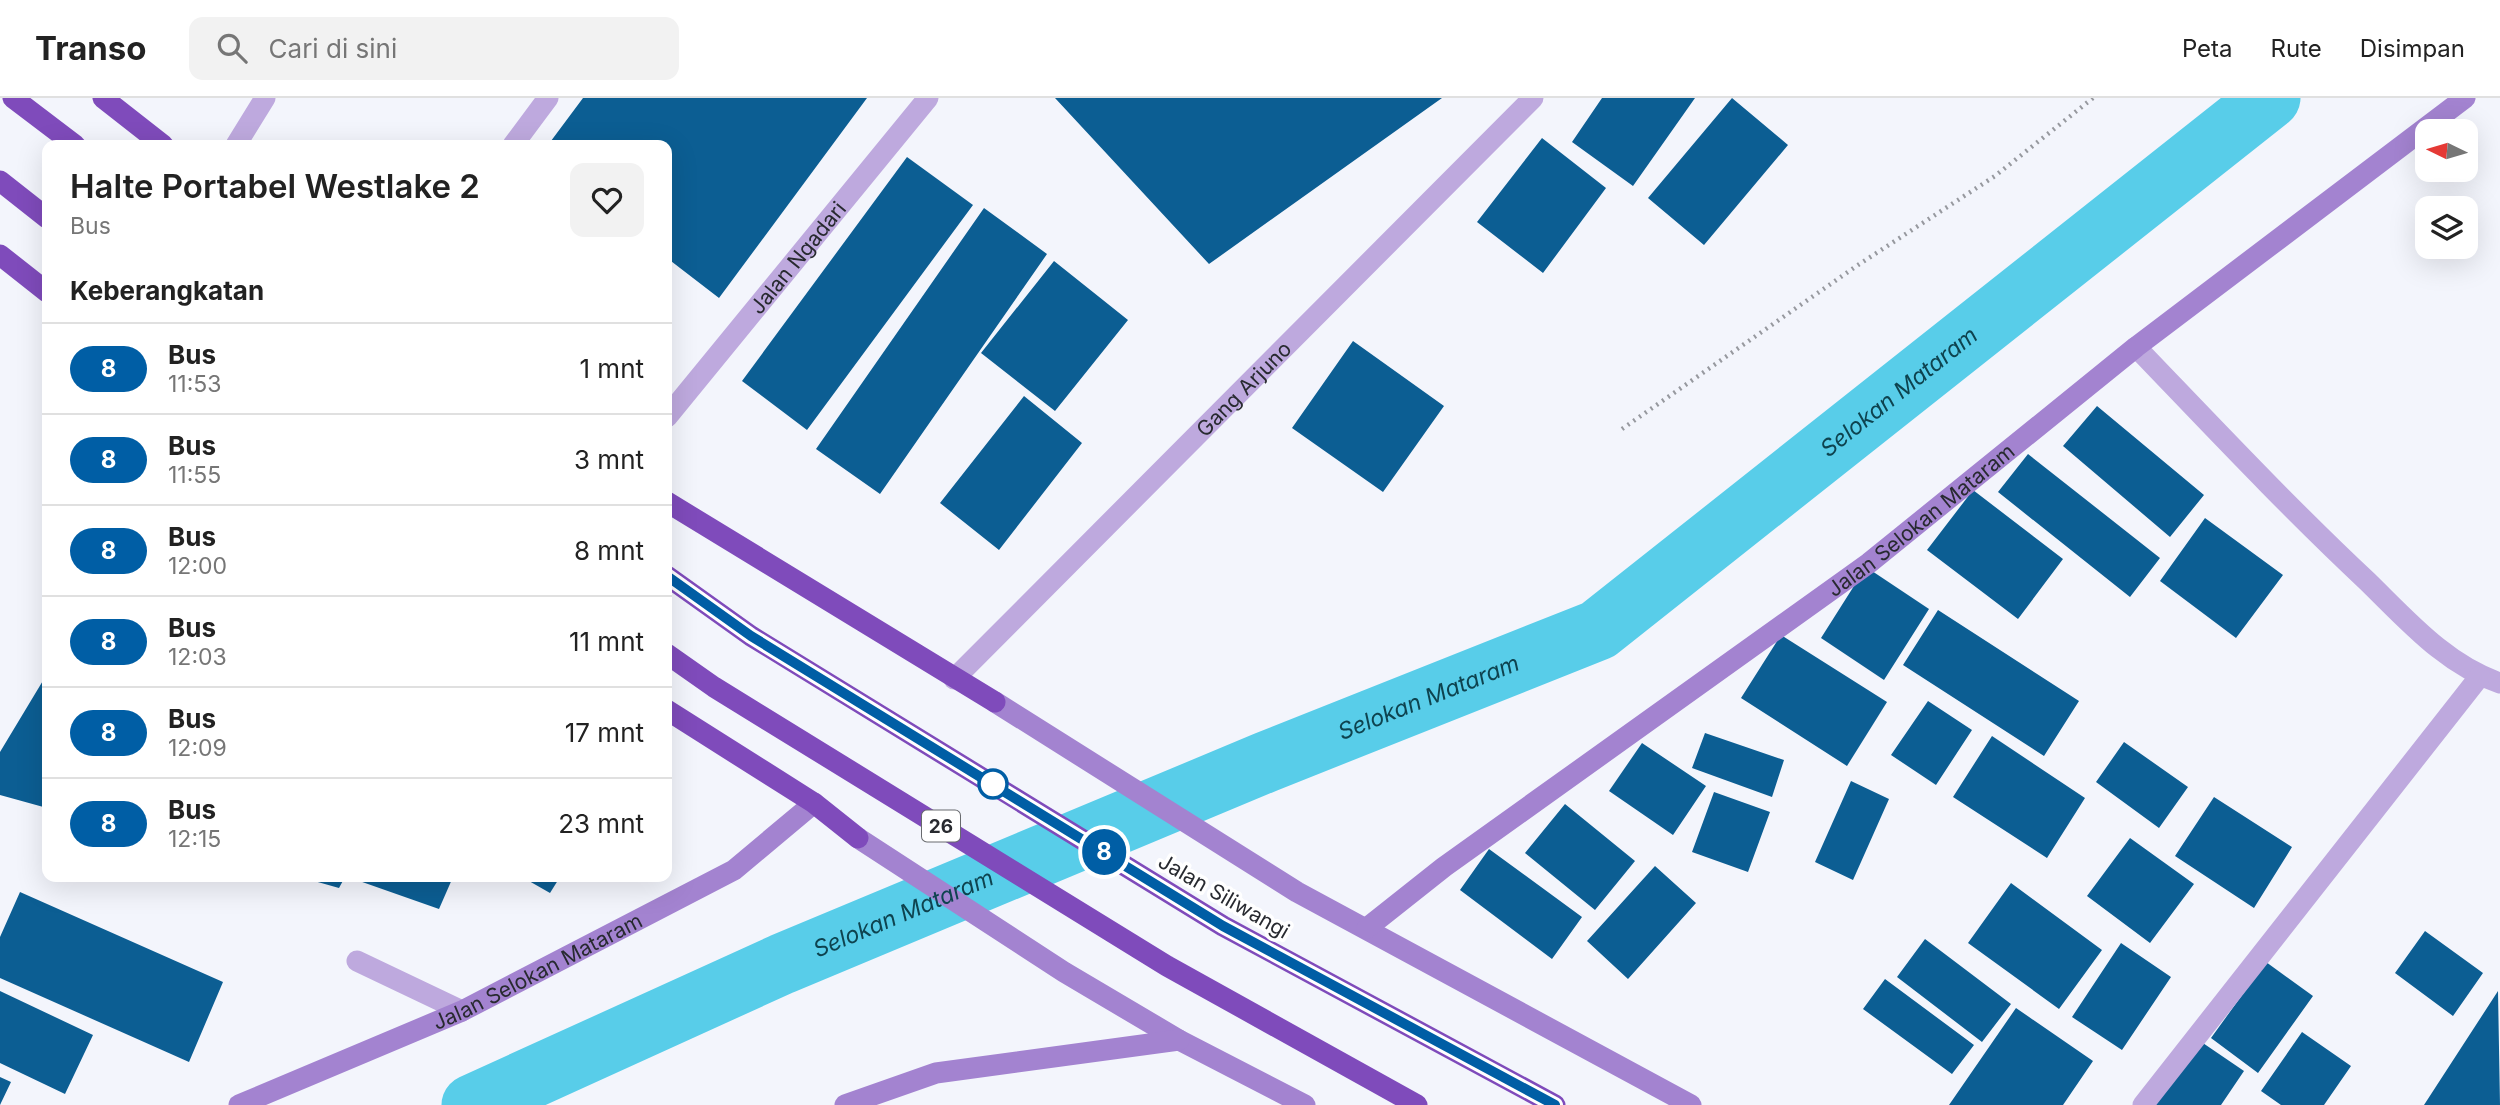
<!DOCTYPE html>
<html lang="id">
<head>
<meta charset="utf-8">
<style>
  :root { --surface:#fff; --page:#f2f2f2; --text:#222; --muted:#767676; --line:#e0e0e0 }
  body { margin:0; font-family:Inter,sans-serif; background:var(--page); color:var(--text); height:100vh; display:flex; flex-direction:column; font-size:26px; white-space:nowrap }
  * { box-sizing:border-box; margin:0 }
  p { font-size:23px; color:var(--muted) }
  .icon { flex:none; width:38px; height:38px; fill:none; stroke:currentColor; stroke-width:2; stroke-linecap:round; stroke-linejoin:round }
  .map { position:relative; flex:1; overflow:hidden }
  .drawer { position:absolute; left:42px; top:42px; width:630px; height:742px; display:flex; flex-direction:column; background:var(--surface); border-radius:14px; box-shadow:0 7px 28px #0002 }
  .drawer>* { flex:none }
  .badge { padding:0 14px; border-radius:23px; font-size:24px; line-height:46px }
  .needle { width:46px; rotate:275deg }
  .fabs { position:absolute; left:2415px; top:21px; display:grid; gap:14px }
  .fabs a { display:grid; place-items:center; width:63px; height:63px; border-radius:14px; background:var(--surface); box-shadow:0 7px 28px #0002; font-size:35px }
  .map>.badge { position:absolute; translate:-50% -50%; box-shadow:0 0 0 4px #fff }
  h2 { padding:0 28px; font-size:26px; line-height:63px }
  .round { display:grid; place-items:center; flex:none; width:74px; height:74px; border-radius:14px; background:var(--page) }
  .summary { display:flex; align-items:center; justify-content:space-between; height:119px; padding:0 28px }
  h1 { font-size:33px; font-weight:600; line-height:52px }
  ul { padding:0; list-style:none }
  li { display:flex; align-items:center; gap:21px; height:91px; padding:0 28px; border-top:2px solid var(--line) }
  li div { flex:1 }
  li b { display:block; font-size:26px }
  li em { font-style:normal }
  li .badge { min-width:77px; font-weight:700; text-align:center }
  header { display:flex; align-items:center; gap:42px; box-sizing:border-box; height:98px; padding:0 35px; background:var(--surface); border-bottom:2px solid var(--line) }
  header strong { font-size:33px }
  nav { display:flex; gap:38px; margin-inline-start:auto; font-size:24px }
  .search { width:490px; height:63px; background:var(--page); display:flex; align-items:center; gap:18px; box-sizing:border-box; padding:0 24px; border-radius:14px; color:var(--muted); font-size:26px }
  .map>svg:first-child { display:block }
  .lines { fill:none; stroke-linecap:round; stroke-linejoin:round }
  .canal { stroke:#58cde9; stroke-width:61 }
  .building { fill:#0c5e93 }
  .path { stroke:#97999f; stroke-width:4.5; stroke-dasharray:2 5; stroke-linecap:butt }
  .lane { stroke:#bea9de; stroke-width:21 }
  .street { stroke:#bea9de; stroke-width:21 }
  .secondary { stroke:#a383d0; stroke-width:21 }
  .highway { stroke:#7f4bbb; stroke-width:21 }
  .line-casing { stroke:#fff; stroke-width:16 }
  .line { stroke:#005ea5; stroke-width:10 }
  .stop-dot { fill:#fff; stroke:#005ea5; stroke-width:3.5 }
  .labels { text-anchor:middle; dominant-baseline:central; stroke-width:7; stroke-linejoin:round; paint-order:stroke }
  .shield { fill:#fff; stroke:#686a6e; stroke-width:2 }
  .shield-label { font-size:19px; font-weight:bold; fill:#282a30 }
  .street-label { font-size:21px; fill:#282a30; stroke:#fff }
  .water-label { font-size:23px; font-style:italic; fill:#0e434f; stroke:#fff }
</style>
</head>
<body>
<header>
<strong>Transo</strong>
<div class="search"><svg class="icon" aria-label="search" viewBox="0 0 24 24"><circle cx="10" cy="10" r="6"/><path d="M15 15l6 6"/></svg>Cari di sini</div>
<nav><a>Peta</a><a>Rute</a><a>Disimpan</a></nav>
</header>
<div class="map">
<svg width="2500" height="1007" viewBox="0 0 2500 1007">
  <rect width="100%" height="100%" fill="#f3f5fc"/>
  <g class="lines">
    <path class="canal" id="s1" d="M472 1007 782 866 1266 664 1598 532 2270 0"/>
  </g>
  <path class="building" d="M583 0H867L719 200 667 160V47H548Z
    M1055 0H1442L1209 166Z
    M1602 0H1695L1633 88 1572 44Z
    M1732 0 1788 47 1704 147 1648 100Z
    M1542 40 1606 90 1543 175 1477 124Z
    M907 59 973 107 807 332 742 283Z
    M984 110 1047 156 880 396 816 351Z
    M1054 163 1128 222 1055 313 981 255Z
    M1353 243 1444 308 1383 394 1292 330Z
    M1024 298 1082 345 999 452 940 405Z
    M2097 308 2204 397 2170 439 2063 348Z
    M2028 356 2160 460 2130 499 1998 394Z
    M1973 392 2063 461 2018 521 1927 452Z
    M2205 420 2283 477 2236 540 2160 483Z
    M1866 469 1929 511 1884 582 1821 540Z
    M1938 512 2079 603 2044 658 1903 567Z
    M1781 537 1887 604 1847 668 1741 600Z
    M47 576V710L0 697V654Z
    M1928 603 1972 632 1936 687 1891 657Z
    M1705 635 1784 662 1772 699 1692 670Z
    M1992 638 2085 700 2047 760 1953 699Z
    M2124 644 2188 689 2159 730 2096 684Z
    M1642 645 1706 688 1673 737 1609 693Z
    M1851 683 1889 701 1853 782 1815 764Z
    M1714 694 1770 714 1748 774 1692 754Z
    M2214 699 2292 749 2254 810 2175 758Z
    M1565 706 1635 763 1595 812 1525 755Z
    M2130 740 2194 786 2150 845 2087 798Z
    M1489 751 1582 819 1552 861 1460 792Z
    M1655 768 1696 805 1628 881 1587 843Z
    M300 779H345L339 790Z
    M348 779H453L439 811Z
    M522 779H560L550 795Z
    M2011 785 2102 852 2059 911 1968 845Z
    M20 794 223 884 189 964 0 880V839Z
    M2425 833 2483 875 2453 918 2395 875Z
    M1925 841 2011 906 1982 944 1897 879Z
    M2121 845 2171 879 2122 952 2072 919Z
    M2266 864 2313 898 2258 975 2211 940Z
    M1885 881 1974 947 1952 976 1863 911Z
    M0 893 93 937 65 996 0 965Z
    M2498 893 2500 1007H2424Z
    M2016 910 2093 963 2063 1007H1949Z
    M2302 934 2351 968 2324 1007H2281L2261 993Z
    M2197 941 2244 973 2221 1007H2153Z
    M0 979 11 984 0 1007Z"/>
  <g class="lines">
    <path class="path" d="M1622 331 1858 167 1995 78 2093 0"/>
    <g class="lane">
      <path d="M513 47 548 0"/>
      <path id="s2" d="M667 319 928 0"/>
      <path d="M357 863 462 913"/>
    </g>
    <g class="street">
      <path d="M236 47 265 0"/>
      <path d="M2136 249C2212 328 2287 408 2367 483 2407 522 2446 567 2500 585"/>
      <path id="s3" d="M954 581 1533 0"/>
      <path d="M2143 1007 2480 578"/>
    </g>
    <g class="secondary">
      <path d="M995 604 1297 794 1691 1007"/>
      <path d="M858 740 1064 874 1179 942 1305 1007"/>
      <path id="s4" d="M1367 830 1444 769 1869 465 2136 249 2465 0"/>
      <path id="s5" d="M239 1007 462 913 734 772 814 705"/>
      <path d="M845 1007 936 975 1179 942"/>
    </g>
    <path class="highway" d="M13 0 75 47
      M103 0 163 47
      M0 83 47 120
      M0 157 47 194
      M667 404 995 604
      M667 478 751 538 1223 828 1555 1007
      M667 556 714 589 1167 868 1417 1007
      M667 612 814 705 858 740"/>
  </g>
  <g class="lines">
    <g class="line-casing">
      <path id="line" d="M667 478 751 538 1223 828 1555 1007"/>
    </g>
    <use href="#line" class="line"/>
  </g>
  <circle class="stop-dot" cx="993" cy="686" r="14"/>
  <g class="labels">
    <rect class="shield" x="922" y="712.5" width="38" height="31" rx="5"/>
    <g class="shield-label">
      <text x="941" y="728">26</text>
    </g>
    <g class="street-label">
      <text stroke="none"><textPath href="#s2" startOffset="206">Jalan Ngadari</textPath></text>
      <text stroke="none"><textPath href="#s3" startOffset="410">Gang Arjuno</textPath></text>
      <text stroke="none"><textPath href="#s4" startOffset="688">Jalan Selokan Mataram</textPath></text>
      <text transform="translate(1224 798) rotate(30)">Jalan Siliwangi</text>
      <text stroke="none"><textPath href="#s5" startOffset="327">Jalan Selokan Mataram</textPath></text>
    </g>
    <g class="water-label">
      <text stroke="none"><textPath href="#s1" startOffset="1606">Selokan Mataram</textPath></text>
      <text stroke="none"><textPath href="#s1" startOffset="1040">Selokan Mataram</textPath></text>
      <text stroke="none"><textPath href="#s1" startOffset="472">Selokan Mataram</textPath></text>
    </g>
  </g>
</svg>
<div class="fabs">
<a><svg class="needle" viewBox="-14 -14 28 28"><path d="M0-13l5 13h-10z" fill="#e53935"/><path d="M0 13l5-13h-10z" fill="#767676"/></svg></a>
<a><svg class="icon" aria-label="layers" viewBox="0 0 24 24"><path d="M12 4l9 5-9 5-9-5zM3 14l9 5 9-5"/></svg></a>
</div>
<b class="badge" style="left:1104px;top:754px;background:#005ea5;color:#fff">8</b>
<section class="drawer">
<div class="summary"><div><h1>Halte Portabel Westlake 2</h1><p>Bus</p></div><a class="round"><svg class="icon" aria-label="heart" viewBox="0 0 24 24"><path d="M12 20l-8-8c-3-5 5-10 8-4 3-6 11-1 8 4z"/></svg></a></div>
<h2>Keberangkatan</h2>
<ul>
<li><span class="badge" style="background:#005ea5;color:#fff">8</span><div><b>Bus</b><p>11:53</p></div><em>1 mnt</em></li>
<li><span class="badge" style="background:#005ea5;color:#fff">8</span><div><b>Bus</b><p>11:55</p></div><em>3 mnt</em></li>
<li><span class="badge" style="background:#005ea5;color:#fff">8</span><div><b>Bus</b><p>12:00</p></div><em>8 mnt</em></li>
<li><span class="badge" style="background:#005ea5;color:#fff">8</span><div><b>Bus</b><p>12:03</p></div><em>11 mnt</em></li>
<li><span class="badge" style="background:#005ea5;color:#fff">8</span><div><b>Bus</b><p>12:09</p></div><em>17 mnt</em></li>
<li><span class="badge" style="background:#005ea5;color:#fff">8</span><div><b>Bus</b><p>12:15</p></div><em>23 mnt</em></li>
</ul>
</section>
</div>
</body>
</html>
